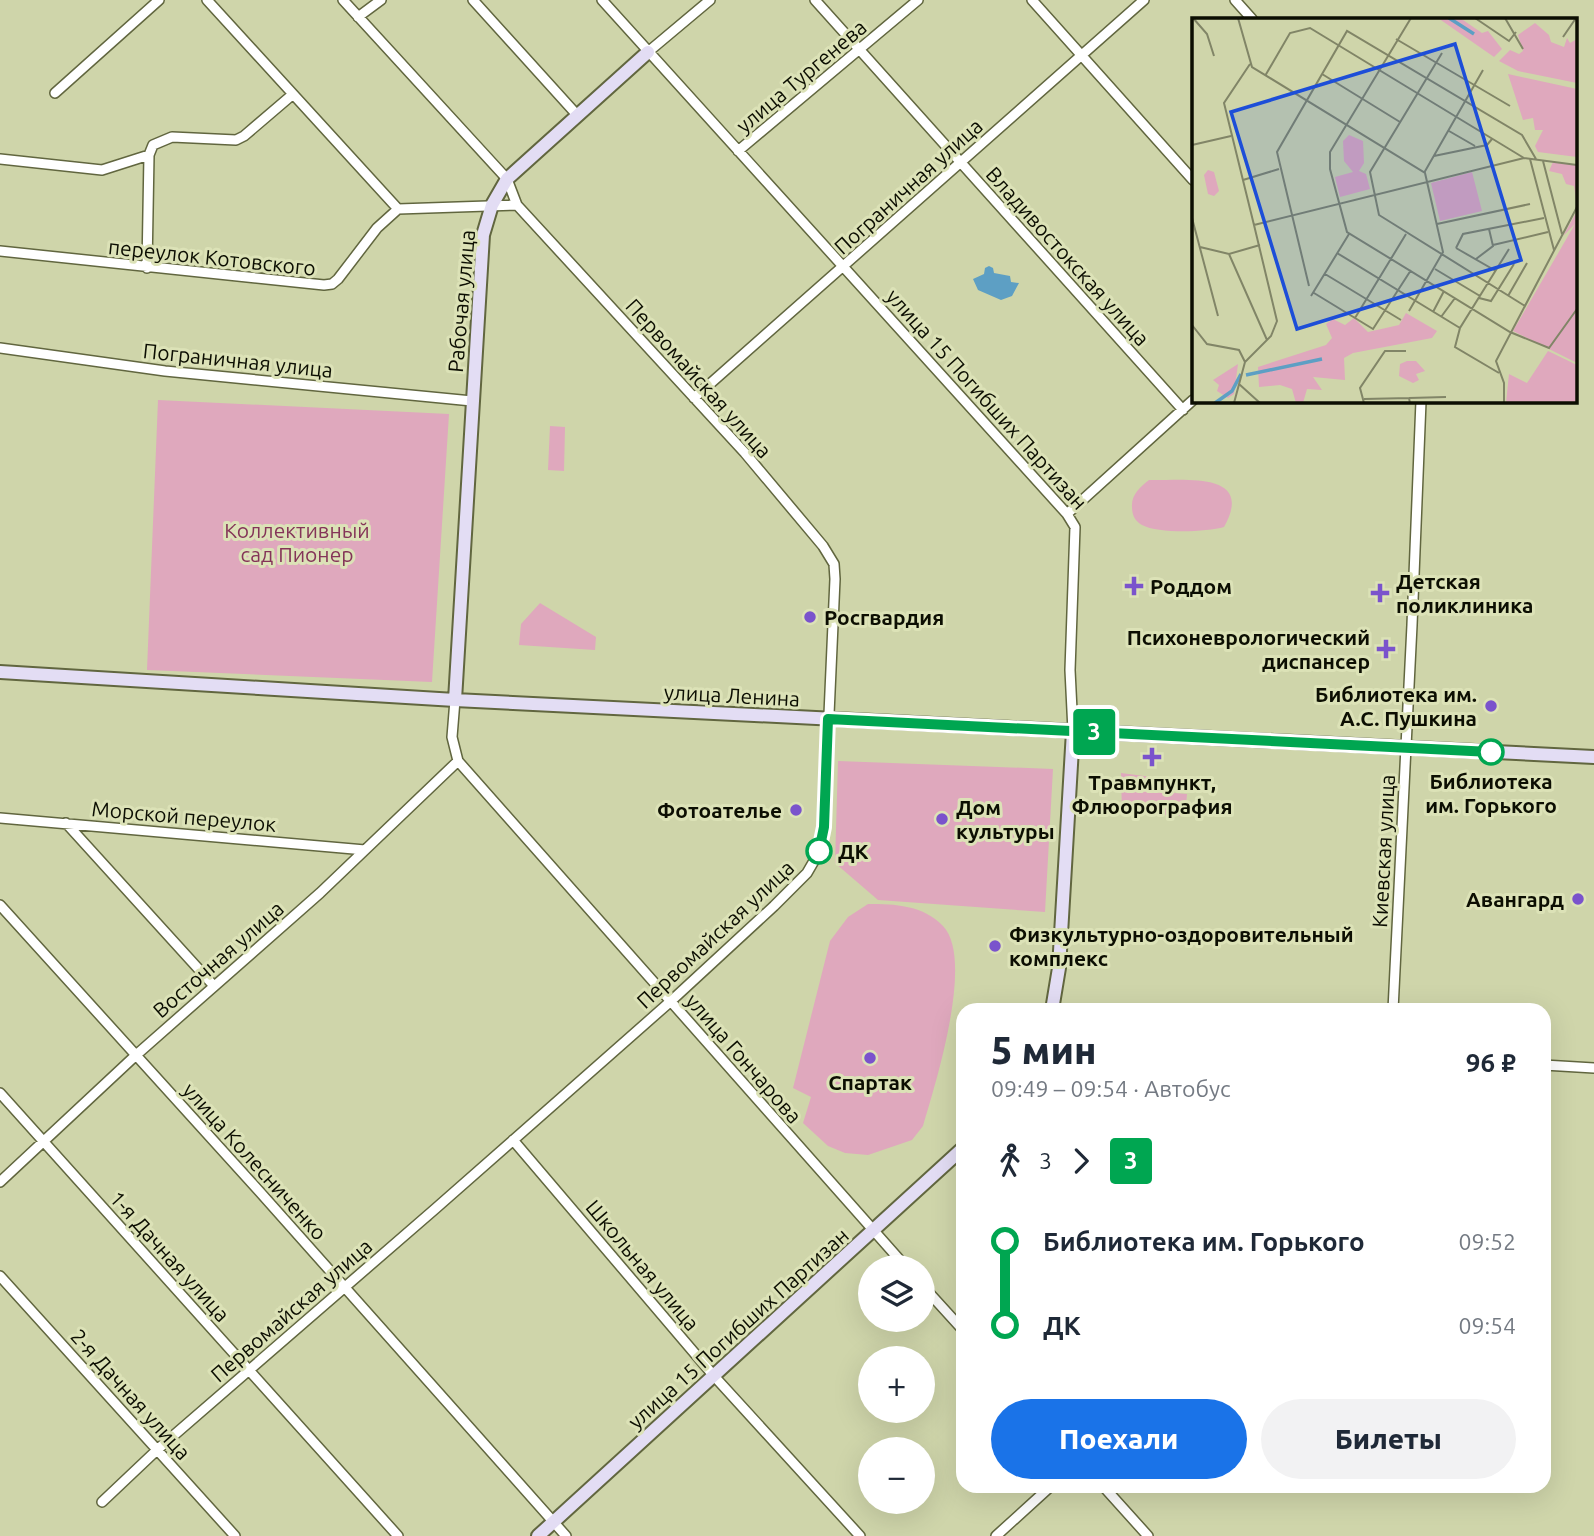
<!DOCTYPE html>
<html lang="ru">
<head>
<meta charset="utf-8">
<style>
  :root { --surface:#fff; --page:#f2f2f3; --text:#1f2937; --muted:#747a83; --accent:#1a73e8 }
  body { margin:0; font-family:Ubuntu,sans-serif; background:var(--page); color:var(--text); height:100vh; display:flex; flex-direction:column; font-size:26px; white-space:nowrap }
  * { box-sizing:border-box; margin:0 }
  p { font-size:23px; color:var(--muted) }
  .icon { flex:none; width:38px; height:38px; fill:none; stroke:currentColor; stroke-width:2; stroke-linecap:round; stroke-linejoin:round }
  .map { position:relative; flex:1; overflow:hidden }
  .sheet { position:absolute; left:956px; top:1003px; width:595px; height:490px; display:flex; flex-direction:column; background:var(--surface); border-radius:21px; box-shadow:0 7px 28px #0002 }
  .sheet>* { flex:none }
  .badge { padding:0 14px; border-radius:5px; font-size:24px; line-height:46px }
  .fabs { position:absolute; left:858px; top:1255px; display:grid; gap:14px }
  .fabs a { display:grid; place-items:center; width:77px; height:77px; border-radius:50%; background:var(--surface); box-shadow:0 7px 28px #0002; font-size:35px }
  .map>.badge { position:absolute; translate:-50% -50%; box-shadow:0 0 0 4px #fff }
  .legs { display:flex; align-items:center; gap:10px; height:77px; padding:0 35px; font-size:23px }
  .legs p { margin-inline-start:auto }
  .head { display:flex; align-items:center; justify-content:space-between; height:119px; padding:0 35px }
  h1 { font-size:38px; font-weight:800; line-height:52px }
  .action { display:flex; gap:14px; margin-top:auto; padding:14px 35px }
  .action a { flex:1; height:80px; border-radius:42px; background:var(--accent); color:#fff; font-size:28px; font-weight:800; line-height:80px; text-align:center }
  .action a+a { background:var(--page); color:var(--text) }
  ul { padding:0 35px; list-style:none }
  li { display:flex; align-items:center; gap:24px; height:84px; font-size:26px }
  li i { display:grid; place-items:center; width:10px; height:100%; margin:0 9px; background:currentColor }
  li i::after { content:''; width:18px; height:18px; margin:-9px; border:5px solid; border-radius:50%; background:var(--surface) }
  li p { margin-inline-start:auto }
  li:first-child i { background:linear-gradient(#0000 50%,currentColor 0) }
  li:last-child i { background:linear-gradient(currentColor 50%,#0000 0) }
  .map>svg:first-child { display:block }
  .green { fill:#dfa8bd }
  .water { fill:#5d9fc4 }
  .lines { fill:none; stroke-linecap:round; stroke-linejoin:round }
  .street-casing { stroke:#61663f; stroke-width:12 }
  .secondary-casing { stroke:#61663f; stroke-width:16 }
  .street { stroke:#fff; stroke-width:9 }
  .secondary { stroke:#e3ddf4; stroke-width:12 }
  .line-1-casing { stroke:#fff; stroke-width:16 }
  .line-1 { stroke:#00a651; stroke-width:10 }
  .poi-dot { fill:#7a53cc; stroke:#dce2b7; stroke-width:2.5 }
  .stop-1-dot { fill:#fff; stroke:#00a651; stroke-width:3.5 }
  .labels { text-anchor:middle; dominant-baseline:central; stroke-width:6; stroke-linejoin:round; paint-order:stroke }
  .street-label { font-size:21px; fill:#0c0e02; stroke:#dce2b7 }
  .park-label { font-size:21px; fill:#843458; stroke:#dce2b7 }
  .poi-label { font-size:21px; font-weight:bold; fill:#0c0e02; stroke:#dce2b7; text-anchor:start }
  .stop-label { font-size:21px; font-weight:bold; fill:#0c0e02; stroke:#dce2b7 }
  .inset-river { fill:none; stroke:#5d9fc4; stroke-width:3.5 }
  .inset-road { fill:none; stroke:#818567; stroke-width:2 }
  .view { fill:#1d4ed8; fill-opacity:0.15; stroke:#1d4ed8; stroke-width:3.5 }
  .inset-edge { fill:none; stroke:#0c0e02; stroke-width:3.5 }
</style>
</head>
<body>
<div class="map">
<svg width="1594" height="1536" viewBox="0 0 1594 1536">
  <rect width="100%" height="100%" fill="#cfd5aa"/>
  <path class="green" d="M158 400 449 414 432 682 147 670Z
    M550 426 565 427 564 471 548 470Z
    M1149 480C1182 481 1256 470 1224 527 1206 532 1159 534 1142 525 1135 521 1132 515 1132 507 1131 495 1140 487 1149 480Z
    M540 603 596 637 595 650 519 645 521 624Z
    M838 761 1053 769 1045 912 878 900 835 863Z
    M1121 773 1175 780 1174 793 1187 794 1185 816 1122 813Z
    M868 904C895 904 923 905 943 926 975 959 935 1085 923 1126L912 1140 868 1155 845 1153 828 1146 803 1123 811 1097 793 1088 830 941 848 917Z"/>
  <path class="water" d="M989 266 993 268 994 273 1010 276 1011 282 1019 283 1012 296 1001 300 978 290 973 279 984 274 985 268Z"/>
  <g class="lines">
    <g class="street-casing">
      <path id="street" d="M207 0 398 209
        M473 0 578 116
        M602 0 1067 514 1075 527 1070 670 1073 731
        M815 0 1183 410
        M1032 0 1193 180
        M1235 0 1252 19
        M358 17 381 0
        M648 52 710 0
        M55 93 159 0
        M738 151 918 0
        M0 159 102 170 149 155
        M398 209 517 205
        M0 251 324 285 332 284 338 279 377 228 398 209
        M147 268 149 155 153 145 172 137 236 140 244 136 292 95
        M0 348 165 371 472 401
        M694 398 1144 0
        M1067 514 1193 400
        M455 700 452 737 458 761 906 1267
        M0 818 365 850
        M66 823 214 986
        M0 905 259 1191 566 1536
        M1393 1010 1412 625 1421 401
        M1544 1065 1594 1068
        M0 1093 398 1536
        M513 1140 714 1376 860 1536
        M0 1182 135 1056 320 893 458 761
        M0 1276 235 1536
        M922 1285 962 1329
        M1103 1486 1148 1536
        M102 1502 158 1449 435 1209 671 1001 774 906 807 873 818 854 824 827 835 579 834 564 823 546 745 453 517 205 507 179 343 0
        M996 1536 1051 1486"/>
    </g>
    <g class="secondary-casing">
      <path id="secondary" d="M0 672 455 700 1594 757
        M455 700 483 235 492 205 507 179 648 52
        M1052 1010 1059 968 1073 731
        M538 1536 962 1149"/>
    </g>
    <use href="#street" class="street"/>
    <use href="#secondary" class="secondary"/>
  </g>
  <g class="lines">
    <g class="line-1-casing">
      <path id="line-1" d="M819 851 824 827 828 719 1491 752"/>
    </g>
    <use href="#line-1" class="line-1"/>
  </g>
  <g class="poi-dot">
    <path d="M1130.5 575.5h7v7h7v7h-7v7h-7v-7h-7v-7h7z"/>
    <path d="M1376.5 582.5h7v7h7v7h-7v7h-7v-7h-7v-7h7z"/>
    <circle cx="810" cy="617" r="7"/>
    <path d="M1382.5 638.5h7v7h7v7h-7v7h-7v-7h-7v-7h7z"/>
    <circle cx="1491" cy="706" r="7"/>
    <path d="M1148.5 746.5h7v7h7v7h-7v7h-7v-7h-7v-7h7z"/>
    <circle cx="796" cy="810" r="7"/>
    <circle cx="942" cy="819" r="7"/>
    <circle cx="1578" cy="899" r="7"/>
    <circle cx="995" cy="946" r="7"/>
    <circle cx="870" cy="1058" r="7"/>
  </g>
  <g class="stop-1-dot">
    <circle cx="1491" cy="752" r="12"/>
    <circle cx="819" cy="851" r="12"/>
  </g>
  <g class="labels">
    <g class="street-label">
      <text transform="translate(801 76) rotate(-40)">улица Тургенева</text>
      <text transform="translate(908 186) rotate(-42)">Пограничная улица</text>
      <text transform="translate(1068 256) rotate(48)">Владивостокская улица</text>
      <text transform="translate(212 257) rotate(6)">переулок Котовского</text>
      <text transform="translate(461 301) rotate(-85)">Рабочая улица</text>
      <text transform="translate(238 360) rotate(6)">Пограничная улица</text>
      <text transform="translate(699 378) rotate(48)">Первомайская улица</text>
      <text transform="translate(987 399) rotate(48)">улица 15 Погибших Партизан</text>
      <text transform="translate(732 695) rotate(3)">улица Ленина</text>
      <text transform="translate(184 816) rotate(5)">Морской переулок</text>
      <text transform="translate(1383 851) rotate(-87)">Киевская улица</text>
      <text transform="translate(715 934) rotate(-43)">Первомайская улица</text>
      <text transform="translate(218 959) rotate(-41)">Восточная улица</text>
      <text transform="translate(744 1058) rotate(49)">улица Гончарова</text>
      <text transform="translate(255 1161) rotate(48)">улица Колесниченко</text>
      <text transform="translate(170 1256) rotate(48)">1-я Дачная улица</text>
      <text transform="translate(643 1265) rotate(50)">Школьная улица</text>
      <text transform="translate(291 1310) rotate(-41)">Первомайская улица</text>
      <text transform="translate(738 1328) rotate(-42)">улица 15 Погибших Партизан</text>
      <text transform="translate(131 1394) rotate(48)">2-я Дачная улица</text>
    </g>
    <g class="park-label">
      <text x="297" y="530">Коллективный<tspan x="297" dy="24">сад Пионер</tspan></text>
    </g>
    <g class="poi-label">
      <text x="1396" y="581">Детская<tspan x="1396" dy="24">поликлиника</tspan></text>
      <text x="1150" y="586">Роддом</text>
      <text x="824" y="617">Росгвардия</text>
      <text x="1370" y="637" text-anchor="end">Психоневрологический<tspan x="1370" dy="24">диспансер</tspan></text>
      <text x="1477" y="694" text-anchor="end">Библиотека им.<tspan x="1477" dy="24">А.С. Пушкина</tspan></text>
      <text x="1152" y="782" text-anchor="middle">Травмпункт,<tspan x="1152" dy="24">Флюорография</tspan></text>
      <text x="956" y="807">Дом<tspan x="956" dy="24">культуры</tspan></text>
      <text x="782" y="810" text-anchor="end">Фотоателье</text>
      <text x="1564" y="899" text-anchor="end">Авангард</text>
      <text x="1009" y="934">Физкультурно-оздоровительный<tspan x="1009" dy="24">комплекс</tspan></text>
      <text x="870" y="1082" text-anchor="middle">Спартак</text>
    </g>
    <g class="stop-label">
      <text x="1491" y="781">Библиотека<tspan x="1491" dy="24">им. Горького</tspan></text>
      <text x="838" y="851" text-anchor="start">ДК</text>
    </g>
  </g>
  <g transform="translate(1192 18)">
    <rect width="385" height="385" fill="#cfd5aa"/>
    <path d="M246 0H268L290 15 296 13 310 31 302 39ZM343 5 357 17 359 24 372 29 375 20 378 25 385 21V65L326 53 307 43 318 32 327 36 331 33 326 17ZM316 56 385 71V139L346 134 343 128 351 112H343L341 100 331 102ZM157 117 171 123 172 145 167 153 174 156 178 171 148 179 143 159 161 154 152 143 151 123ZM361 144 385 147V187L382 168 374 166 370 156 357 153ZM16 152 22 154 27 173 22 178 16 176 12 157ZM280 154 290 193 248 203 239 165ZM385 193V345L321 313 383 206 371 218ZM214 295 245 313 240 320 161 335 152 340 153 362 121 359 130 372 115 371 111 385H104L100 371 88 367 67 369 66 349 134 327 140 320 134 306 141 301 153 307 162 300 176 314 207 307ZM356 333 385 347V385H314L317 356 335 365ZM215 343H224L233 353 224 356 227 362 221 365 207 358 208 346ZM46 346 42 376 36 380 25 373 27 367 21 362Z" fill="#dfa8bd"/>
    <path class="inset-river" d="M257 0 282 16M54 357 130 341M23 385 40 373 49 356"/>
    <path class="inset-road" d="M1 0 15 16 22 38M46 0 60 49 233 155 251 234 217 293M219 0 138 134V151L155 214 318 314 357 330 385 291M283 0 317 23 324 14M313 0 331 31M371 19 384 0M204 21 318 88M250 35 178 154 187 197 333 288M58 46 32 85 62 207M130 56 208 104M73 58 98 15 118 10 332 140M257 113 283 128M0 127 39 118M242 138 295 127 300 121M338 141 362 232M351 143 370 216M232 155 291 52M51 162 87 151M0 200 26 298M245 206 338 186M301 227 356 214M8 229 37 236 68 227M264 230 271 216 352 200M264 230 304 253M145 235 268 310M37 236 75 322M284 241 301 228 297 211M243 251 288 278M133 256 209 302M117 268 85 134 155 13 330 117 344 141M122 275 181 311 219 252M119 278 157 216M316 278 335 245M287 280 299 283 322 246M241 294 252 273M249 299 263 280M163 300 214 216M0 307 15 326 47 332 53 344M307 355 263 329 268 310 317 231M47 366 68 385M217 380 254 379M172 381 217 380 218 385M42 385 53 344 79 318 85 303 62 207 332 140 385 147M172 385 168 370 193 333H214M312 385V365L304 343 385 189"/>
    <path class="view" d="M263 26 329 242 105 311 39 94Z"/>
    <rect width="385" height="385" class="inset-edge"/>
  </g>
</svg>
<div class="fabs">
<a><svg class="icon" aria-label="layers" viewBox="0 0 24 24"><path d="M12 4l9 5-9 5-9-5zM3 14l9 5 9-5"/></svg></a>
<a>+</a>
<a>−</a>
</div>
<b class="badge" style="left:1094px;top:732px;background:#00a651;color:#fff">3</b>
<section class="sheet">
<div class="head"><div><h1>5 мин</h1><p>09:49 – 09:54 · Автобус</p></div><b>96 ₽</b></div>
<div class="legs"><svg class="icon" aria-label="walk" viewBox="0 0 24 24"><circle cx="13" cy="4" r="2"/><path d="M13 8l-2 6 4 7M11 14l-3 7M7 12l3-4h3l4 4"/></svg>3<svg class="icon" aria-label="forward" viewBox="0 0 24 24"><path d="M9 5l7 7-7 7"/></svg><b class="badge" style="background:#00a651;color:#fff">3</b></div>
<ul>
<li><i style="color:#00a651"></i><b>Библиотека им. Горького</b><p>09:52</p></li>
<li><i style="color:#00a651"></i><b>ДК</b><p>09:54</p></li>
</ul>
<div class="action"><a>Поехали</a><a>Билеты</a></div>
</section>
</div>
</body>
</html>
